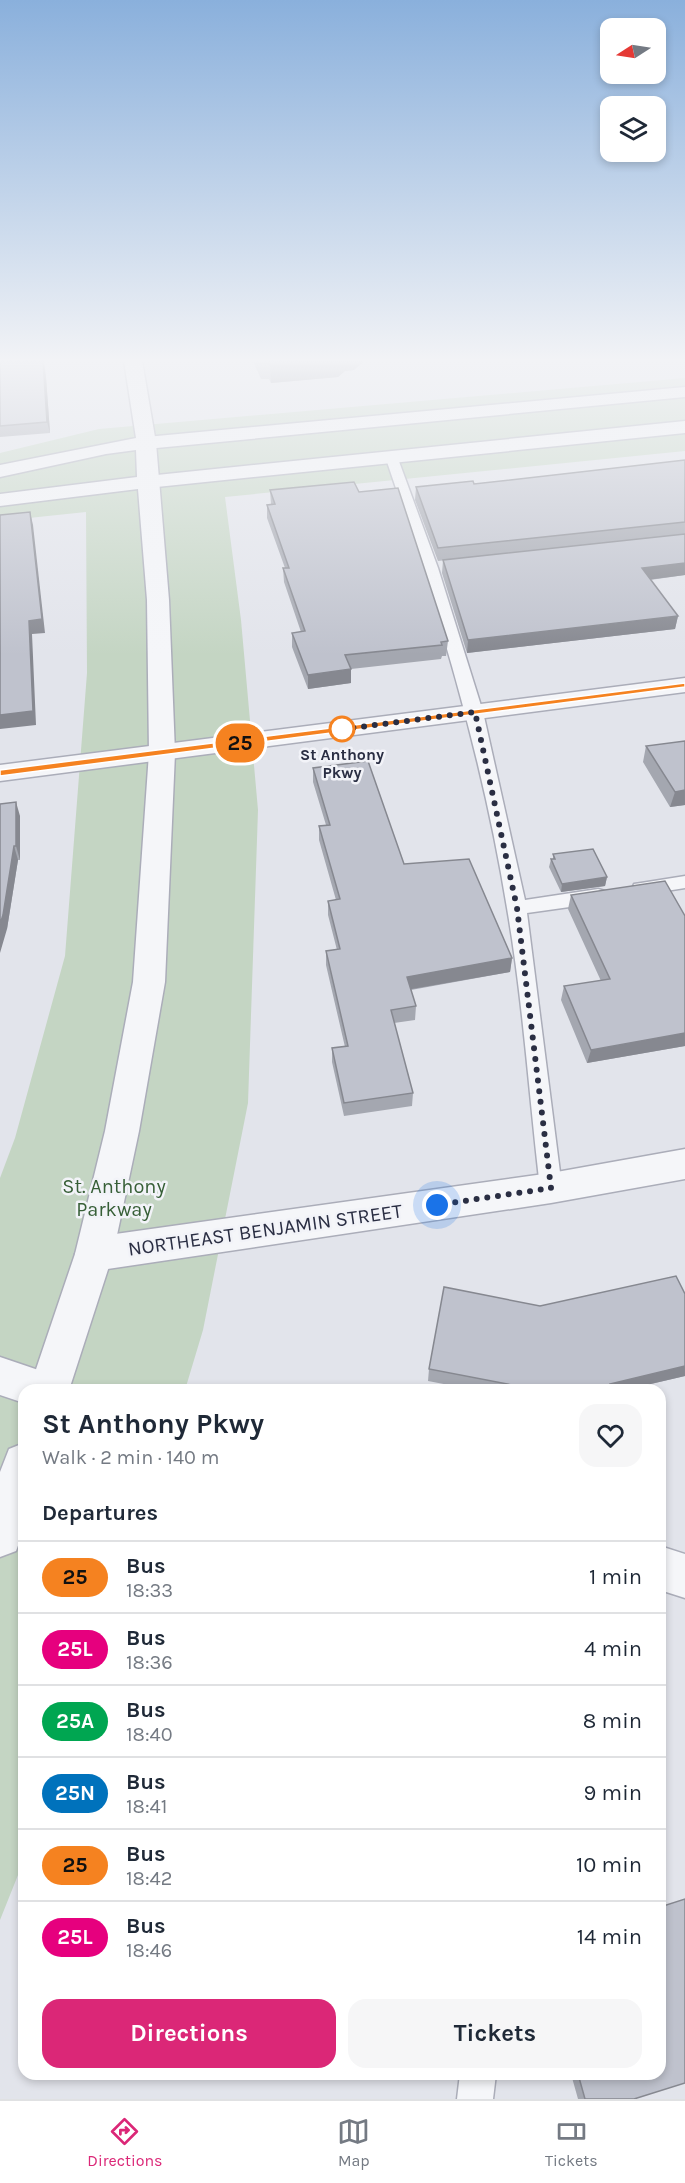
<!DOCTYPE html>
<html lang="en">
<head>
<meta charset="utf-8">
<style>
  :root { --surface:#fff; --page:#f6f6f7; --text:#1f2937; --muted:#747a83; --line:#e0e1e3; --accent:#db2777 }
  body { margin:0; font-family:Karla,sans-serif; background:var(--page); color:var(--text); height:100vh; display:flex; flex-direction:column; font-size:22px; white-space:nowrap }
  * { box-sizing:border-box; margin:0 }
  p { font-size:20px; color:var(--muted) }
  .icon { flex:none; width:33px; height:33px; fill:none; stroke:currentColor; stroke-width:2; stroke-linecap:round; stroke-linejoin:round }
  .map { position:relative; flex:1; overflow:hidden }
  .drawer { position:absolute; left:18px; top:1384px; width:648px; height:696px; display:flex; flex-direction:column; background:var(--surface); border-radius:18px; box-shadow:0 3px 9px #0003 }
  .drawer>* { flex:none }
  .badge { padding:0 12px; border-radius:20px; font-size:21px; line-height:39px }
  .needle { width:39px; rotate:258deg }
  .buttons { position:absolute; left:600px; top:18px; display:grid; gap:12px }
  .buttons a { display:grid; place-items:center; width:66px; height:66px; border-radius:12px; background:var(--surface); box-shadow:0 3px 9px #0003; font-size:30px }
  .you { position:absolute; width:30px; height:30px; margin:-15px; border:4px solid #fff; border-radius:50%; background:#1a73e8; box-shadow:0 0 0 9px #1a73e833 }
  .map>.badge { position:absolute; translate:-50% -50%; box-shadow:0 0 0 3px #fff }
  h2 { padding:0 24px; font-size:22px; line-height:54px }
  .round { display:grid; place-items:center; flex:none; width:63px; height:63px; border-radius:18px; background:var(--page) }
  .head { display:flex; align-items:center; justify-content:space-between; height:102px; padding:0 24px }
  h1 { font-size:28px; font-weight:700; line-height:45px }
  .cta { display:flex; gap:12px; margin-top:auto; padding:12px 24px }
  .cta a { flex:1; height:69px; border-radius:18px; background:var(--accent); color:#fff; font-size:24px; font-weight:700; line-height:69px; text-align:center }
  .cta a+a { background:var(--page); color:var(--text) }
  ul { padding:0; list-style:none }
  li { display:flex; align-items:center; gap:18px; height:72px; padding:0 24px; border-top:2px solid var(--line) }
  li div { flex:1 }
  li b { display:block; font-size:22px }
  li em { font-style:normal }
  li .badge { min-width:66px; font-weight:700; text-align:center }
  .tab-bar { display:flex; justify-content:space-around; align-items:center; height:84px; border-top:2px solid var(--line); background:var(--surface); font-size:16px; color:var(--muted) }
  .tab-bar a { display:grid; justify-items:center; gap:3px }
  .tab-bar .selected { color:var(--accent) }
  .map>svg:first-child { display:block }
  .green { fill:#c4d5c3 }
  .lines { fill:none; stroke-linecap:round; stroke-linejoin:round }
  .service-casing { stroke:#abadb9; stroke-width:3 }
  .minor-casing { stroke:#abadb9; stroke-width:3 }
  .tertiary-casing { stroke:#abadb9; stroke-width:3 }
  .service { fill:#f5f6f9; fill-rule:evenodd }
  .minor { fill:#f5f6f9; fill-rule:evenodd }
  .tertiary { fill:#f5f6f9; fill-rule:evenodd }
  .wall { fill:#a4a7b0 }
  .shaded-wall { fill:#868890 }
  .building { fill:#bfc2cd; stroke:#868890; stroke-width:1.5 }
  .line { fill:#f58220; stroke:#fff; stroke-width:1.5 }
  .walk { stroke:#2a2e43; stroke-width:6; stroke-dasharray:0 10.8 }
  .stop-dot { fill:#fff; stroke:#f58220; stroke-width:3 }
  .labels { text-anchor:middle; dominant-baseline:central; stroke-width:5; stroke-linejoin:round; paint-order:stroke }
  .far-stop-label { font-size:16px; font-weight:bold; fill:#2a2e43; stroke:#f2f3f8 }
  .park-label { font-size:20px; fill:#375f37; stroke:#f2f3f8 }
  .street-label { font-size:20px; fill:#2a2e43; stroke:#f2f3f8 }
</style>
</head>
<body>
<div class="map">
<svg width="685" height="2099" viewBox="0 0 685 2099">
  <rect width="100%" height="100%" fill="#e2e4eb"/>
  <path class="green" d="M685 378V451L225 497 241 620 258 810 248 1103 203 1330 185 1390H24V1860L0 1920V1178L15 1138 65 956 87 673 86 512 0 521V453L99 429Z"/>
  <g class="lines">
    <g class="service-casing">
      <path id="service" d="M391 452 397 456 438 568 483 712 525 900 598 889 605 891 607 896 605 901 598 903 527 913 562 1188 559 1195 551 1198 543 1195 540 1188C529 1095 523 1000 507 908 482 753 436 604 385 456Z
        M685 876V888L641 895 634 894 632 889 634 884 641 883Z
        M460 2074H496L493 2099H457Z"/>
    </g>
    <g class="minor-casing">
      <path id="minor" d="M685 387V397L146 449 136 443 146 437Z
        M685 421V433L147 488 140 486 137 482 140 478 147 476Z
        M685 678V692L0 781V765Z
        M685 1149V1179L551 1203 94 1271 81 1266 75 1254 81 1242 94 1237 551 1173Z
        M0 1357 56 1376 62 1390H24V1403L0 1395Z
        M660 1546 685 1554V1598L660 1590Z"/>
    </g>
    <g class="tertiary-casing">
      <path id="tertiary" d="M124 361H142L156 443 169 600 175 753 165 982 139 1131 113 1254 69 1390H29L75 1254 105 1131 133 982 149 753 147 600 138 489 0 506V494L137 477 136 450 106 454 0 477V465L136 438Z
        M24 1443V1529L16 1551 0 1557V1472L9 1449Z"/>
    </g>
    <use href="#service" class="service"/>
    <use href="#minor" class="minor"/>
    <use href="#tertiary" class="tertiary"/>
  </g>
  <path class="wall" d="M0 361H44L46 377 50 433 0 437Z
    M253 361H364L354 370 345 371 338 377 271 383 269 379H261Z
    M685 460V575L650 580 678 616 675 629 467 653 442 573 443 560 484 556 438 561 415 500 416 487 474 484Z
    M270 490 359 492 448 641 446 656H442L441 659 351 669V683L308 689 292 647V633L301 632 284 582 283 568H285L267 518V505L271 504Z
    M646 746 685 805 670 807 643 762Z
    M313 768 404 864 512 958 510 972 411 990 416 1006 415 1020 394 1023 413 1093 412 1106 344 1116 332 1062V1048L345 1047 326 965V951L337 950 328 915V901L336 900 319 840V826L326 825 313 782Z
    M0 804 20 816V860H18L7 929Z
    M553 854 607 877 605 886 561 892 549 867 551 859H553Z
    M571 895 685 916V1046L587 1063 561 1000 564 986 601 981 568 909Z
    M685 1294V1376L625 1390H475L428 1381 429 1369 540 1306Z
    M571 2074H660L634 2099H578Z"/>
  <path class="shaded-wall" d="M43 361 46 377 50 433 47 422Z
    M297 361H364L354 370 345 371 338 377 271 383 270 363Z
    M30 512 33 525 45 633 32 634 36 725 0 729V715Z
    M685 563V575L639 581 642 568Z
    M678 616 675 629 467 653 468 640Z
    M351 669V683L308 689V675Z
    M685 790V805L670 807 675 792Z
    M16 802 20 816V860L16 846Z
    M14 846 18 860 7 929 0 953V924Z
    M607 877 605 886 561 892 562 884Z
    M512 958 510 972 406 990 407 977Z
    M685 1033V1046L587 1063 591 1050Z
    M685 1366V1376L625 1390H607L610 1384Z"/>
  <path class="building" d="M0 361H43L47 422 0 426Z
    M269 361H297L270 363Z
    M685 460V522L438 548 416 487 473 481 474 484Z
    M354 482 359 492 398 488 448 641 441 642 442 645 345 655 351 669 308 675 292 633 305 631 283 568H289L267 505 275 504 270 490Z
    M30 512 42 619 29 621 33 711 0 715V515Z
    M685 534V563L642 568 678 616 468 640 443 560Z
    M685 741V790L675 792 646 746Z
    M368 761 404 864 469 859 512 958 407 977 416 1006 391 1010 413 1093 344 1103 332 1048 348 1046 326 951 340 949 328 901 340 899 319 826 330 825 313 768Z
    M16 802V846H14L3 915 0 924V804Z
    M593 849 607 877 562 884 551 859H555L553 854Z
    M665 881 685 916V1033L591 1050 564 986 610 979 571 895Z
    M676 1276 685 1294V1366L610 1384 613 1390H538L429 1369 444 1287 540 1306Z
    M685 1899V2083L634 2099H585L578 2074H660V1907Z"/>
  <linearGradient id="sky" x2="0" y2="1"><stop stop-color="#8ab0dc"/><stop offset="0.55" stop-color="#f2f3f6"/><stop offset="1" stop-color="#f2f3f6" stop-opacity="0"/></linearGradient>
  <rect width="685" height="655" fill="url(#sky)"/>
  <path class="line" d="M685 683V687L0 776V770Z"/>
  <g class="lines">
    <path class="walk" d="M342 729 337 730 475 712 517 908 551 1188 437 1205"/>
  </g>
  <circle class="stop-dot" cx="342" cy="729" r="12"/>
  <g class="labels">
    <g class="far-stop-label">
      <text x="342" y="754">St Anthony<tspan x="342" dy="18">Pkwy</tspan></text>
    </g>
    <g class="park-label">
      <text x="114" y="1186">St. Anthony<tspan x="114" dy="23">Parkway</tspan></text>
    </g>
    <g class="street-label">
      <text transform="translate(265 1230) rotate(-8)">NORTHEAST BENJAMIN STREET</text>
    </g>
  </g>
</svg>
<div class="buttons">
<a><svg class="needle" viewBox="-14 -14 28 28"><path d="M0-13l5 13h-10z" fill="#e53935"/><path d="M0 13l5-13h-10z" fill="#747a83"/></svg></a>
<a><svg class="icon" aria-label="layers" viewBox="0 0 24 24"><path d="M12 4l9 5-9 5-9-5zM3 14l9 5 9-5"/></svg></a>
</div>
<div class="you" style="left:437px;top:1205px"></div>
<b class="badge" style="left:240px;top:743px;background:#f58220;color:#111">25</b>
<section class="drawer">
<div class="head"><div><h1>St Anthony Pkwy</h1><p>Walk · 2 min · 140 m</p></div><a class="round"><svg class="icon" aria-label="heart" viewBox="0 0 24 24"><path d="M12 20l-8-8c-3-5 5-10 8-4 3-6 11-1 8 4z"/></svg></a></div>
<h2>Departures</h2>
<ul>
<li><span class="badge" style="background:#f58220;color:#111">25</span><div><b>Bus</b><p>18:33</p></div><em>1 min</em></li>
<li><span class="badge" style="background:#e6007e;color:#fff">25L</span><div><b>Bus</b><p>18:36</p></div><em>4 min</em></li>
<li><span class="badge" style="background:#00a651;color:#fff">25A</span><div><b>Bus</b><p>18:40</p></div><em>8 min</em></li>
<li><span class="badge" style="background:#0072bc;color:#fff">25N</span><div><b>Bus</b><p>18:41</p></div><em>9 min</em></li>
<li><span class="badge" style="background:#f58220;color:#111">25</span><div><b>Bus</b><p>18:42</p></div><em>10 min</em></li>
<li><span class="badge" style="background:#e6007e;color:#fff">25L</span><div><b>Bus</b><p>18:46</p></div><em>14 min</em></li>
</ul>
<div class="cta"><a>Directions</a><a>Tickets</a></div>
</section>
</div>
<nav class="tab-bar">
<a class="selected"><svg class="icon" aria-label="directions" viewBox="0 0 24 24"><path d="M12 3l9 9-9 9-9-9zM9 14v-3h6M13 9l2 2-2 2"/></svg>Directions</a>
<a><svg class="icon" aria-label="map" viewBox="0 0 24 24"><path d="M3 6l6-2 6 2 6-2v14l-6 2-6-2-6 2zM9 4v14M15 6v14"/></svg>Map</a>
<a><svg class="icon" aria-label="tickets" viewBox="0 0 24 24"><path d="M3 7h18v10H3zM15 7v10"/></svg>Tickets</a>
</nav>
</body>
</html>
